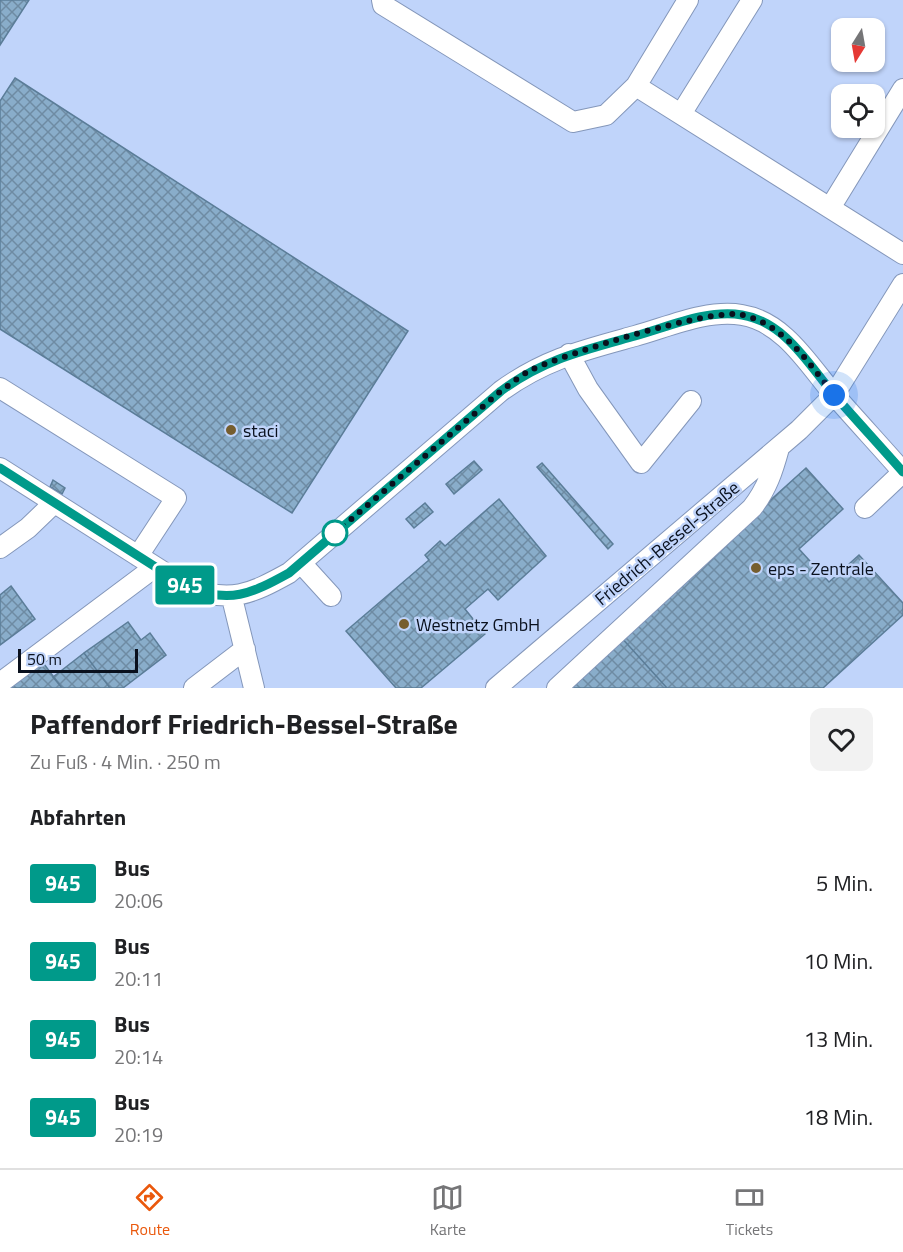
<!DOCTYPE html>
<html lang="de">
<head>
<meta charset="utf-8">
<style>
  :root { --surface:#fff; --page:#f2f2f2; --text:#202124; --muted:#757577; --line:#e0e0e0; --accent:#ea580c }
  body { margin:0; font-family:"Titillium Web",sans-serif; background:var(--page); color:var(--text); height:100vh; display:flex; flex-direction:column; font-size:22px; white-space:nowrap }
  * { box-sizing:border-box; margin:0 }
  p { font-size:20px; color:var(--muted) }
  .icon { flex:none; width:33px; height:33px; fill:none; stroke:currentColor; stroke-width:2; stroke-linecap:round; stroke-linejoin:round }
  .map { position:relative; height:688px; overflow:hidden }
  .drawer { display:flex; flex-direction:column; background:var(--surface); flex:1 }
  .drawer>* { flex:none }
  .badge { padding:0 12px; border-radius:4px; font-size:21px; line-height:39px }
  .needle { width:39px; rotate:191deg }
  .buttons { position:absolute; left:831px; top:18px; display:grid; gap:12px }
  .buttons a { display:grid; place-items:center; width:54px; height:54px; border-radius:12px; background:var(--surface); box-shadow:0 2px 4px #0004; font-size:30px }
  .scale { position:absolute; left:18px; bottom:15px; width:120px; box-sizing:border-box; padding-left:6px; border:3px solid #09101d; border-top:0; font-size:16px; line-height:21px; white-space:nowrap; color:#09101d; -webkit-text-stroke:4px #c0d4fa; paint-order:stroke }
  .you { position:absolute; width:30px; height:30px; margin:-15px; border:4px solid #fff; border-radius:50%; background:#1a73e8; box-shadow:0 0 0 9px #1a73e833 }
  .map>.badge { position:absolute; translate:-50% -50%; box-shadow:0 0 0 3px #fff }
  h2 { padding:0 30px; font-size:22px; line-height:54px }
  .round { display:grid; place-items:center; flex:none; width:63px; height:63px; border-radius:12px; background:var(--page) }
  .head { display:flex; align-items:center; justify-content:space-between; height:102px; padding:0 30px }
  h1 { font-size:28px; font-weight:700; line-height:45px }
  ul { padding:0; list-style:none }
  li { display:flex; align-items:center; gap:18px; height:78px; padding:0 30px }
  li div { flex:1 }
  li b { display:block; font-size:22px }
  li em { font-style:normal }
  li .badge { min-width:66px; font-weight:700; text-align:center }
  .menu { display:flex; justify-content:space-around; align-items:center; height:84px; border-top:2px solid var(--line); background:var(--surface); font-size:16px; color:var(--muted) }
  .menu a { display:grid; justify-items:center; gap:3px }
  .menu .on { color:var(--accent) }
  .map>svg:first-child { display:block }
  .building { fill:url(#building-cross-hatch); stroke:#5b7d98; stroke-width:1.5 }
  .lines { fill:none; stroke-linecap:round; stroke-linejoin:round }
  .minor-casing { stroke:#8497ba; stroke-width:22 }
  .minor { stroke:#fff; stroke-width:20 }
  .line-casing { stroke:#fff; stroke-width:14 }
  .line { stroke:#009a8a; stroke-width:9 }
  .walk { stroke:#09101d; stroke-width:6; stroke-dasharray:0 10.8 }
  .poi-dot { fill:#765e2f; stroke:#c0d4fa; stroke-width:2 }
  .stop-dot { fill:#fff; stroke:#009a8a; stroke-width:3 }
  .labels { text-anchor:middle; dominant-baseline:central; stroke-width:5; stroke-linejoin:round; paint-order:stroke }
  .poi-label { font-size:18px; fill:#09101d; stroke:#c0d4fa; text-anchor:start }
  .street-label { font-size:18px; fill:#09101d; stroke:#c0d4fa }
</style>
</head>
<body>
<div class="map">
<svg width="903" height="688" viewBox="0 0 903 688">
  <defs>
    <pattern id="building-cross-hatch" width="8" height="8" patternUnits="userSpaceOnUse" patternTransform="scale(1.5)"><rect width="8" height="8" fill="#89adca"/><path d="M0 0l8 8M0 8l8-8" fill="none" stroke="#6e8ba3"/></pattern>
  </defs>
  <rect width="100%" height="100%" fill="#c0d4fa"/>
  <path class="building" d="M0 0H29L0 45Z
    M15 78 408 331 292 513 0 329V101Z
    M474 461 482 470 454 494 446 484Z
    M542 463 613 544 608 549 537 467Z
    M806 468 843 509 799 549 829 582 859 555 903 603V615L823 688H667L620 636Z
    M53 480 65 488 62 494 50 487Z
    M499 499 546 556 498 600 488 589 465 609 485 634 421 688H396L346 631 429 560 425 555 440 541 445 546Z
    M425 503 433 512 414 528 406 519Z
    M11 586 35 619 0 645V595Z
    M128 622 141 640 150 633 166 655 123 688H110L84 653Z
    M620 636 667 688H571Z
    M84 653 110 688H62L53 677Z
    M41 660 62 688H4Z"/>
  <g class="lines">
    <g class="minor-casing">
      <path id="minor" d="M382 0 383 5 573 122 606 115 636 86
        M688 0 636 86 903 254
        M681 114 752 0
        M830 208 903 89
        M569 354 588 389 641 463 691 401
        M0 388 176 498 138 556
        M0 468 187 587C230 604 251 594 289 573L501 391C545 359 584 350 635 336 668 327 707 309 742 315 785 322 810 367 836 397 858 422 881 447 903 472L865 508
        M0 548 28 528 54 503
        M301 563 331 596
        M232 598 254 688
        M0 683 155 567
        M194 688 245 649
        M496 688 799 430 834 395 903 284
        M557 688 752 508C767 489 773 470 779 448"/>
    </g>
    <use href="#minor" class="minor"/>
  </g>
  <g class="lines">
    <g class="line-casing">
      <path id="line" d="M0 468 187 587C230 604 251 594 289 573L501 391C544 359 585 350 635 336 668 327 707 309 742 315 786 322 810 367 836 397 858 422 881 447 903 472"/>
    </g>
    <use href="#line" class="line"/>
    <path class="walk" d="M335 533 501 391C511 384 521 375 531 370 565 354 712 307 743 315 784 325 810 364 834 395"/>
  </g>
  <g class="poi-dot">
    <circle cx="231" cy="430" r="6"/>
    <circle cx="756" cy="568" r="6"/>
    <circle cx="404" cy="624" r="6"/>
  </g>
  <circle class="stop-dot" cx="335" cy="533" r="12"/>
  <g class="labels">
    <g class="poi-label">
      <text x="243" y="430">staci</text>
      <text x="768" y="568">eps - Zentrale</text>
      <text x="416" y="624">Westnetz GmbH</text>
    </g>
    <g class="street-label">
      <text transform="translate(667 543) rotate(-40)">Friedrich-Bessel-Straße</text>
    </g>
  </g>
</svg>
<div class="buttons">
<a><svg class="needle" viewBox="-14 -14 28 28"><path d="M0-13l5 13h-10z" fill="#e53935"/><path d="M0 13l5-13h-10z" fill="#757577"/></svg></a>
<a><svg class="icon" aria-label="locate" viewBox="0 0 24 24"><circle cx="12" cy="12" r="6"/><path d="M12 2v4M12 18v4M2 12h4M18 12h4"/></svg></a>
</div>
<div class="scale">50 m</div>
<div class="you" style="left:834px;top:395px"></div>
<b class="badge" style="left:185px;top:585px;background:#009a8a;color:#fff">945</b>
</div>
<section class="drawer">
<div class="head"><div><h1>Paffendorf Friedrich-Bessel-Straße</h1><p>Zu Fuß · 4 Min. · 250 m</p></div><a class="round"><svg class="icon" aria-label="heart" viewBox="0 0 24 24"><path d="M12 20l-8-8c-3-5 5-10 8-4 3-6 11-1 8 4z"/></svg></a></div>
<h2>Abfahrten</h2>
<ul>
<li><span class="badge" style="background:#009a8a;color:#fff">945</span><div><b>Bus</b><p>20:06</p></div><em>5 Min.</em></li>
<li><span class="badge" style="background:#009a8a;color:#fff">945</span><div><b>Bus</b><p>20:11</p></div><em>10 Min.</em></li>
<li><span class="badge" style="background:#009a8a;color:#fff">945</span><div><b>Bus</b><p>20:14</p></div><em>13 Min.</em></li>
<li><span class="badge" style="background:#009a8a;color:#fff">945</span><div><b>Bus</b><p>20:19</p></div><em>18 Min.</em></li>
</ul>
</section>
<nav class="menu">
<a class="on"><svg class="icon" aria-label="directions" viewBox="0 0 24 24"><path d="M12 3l9 9-9 9-9-9zM9 14v-3h6M13 9l2 2-2 2"/></svg>Route</a>
<a><svg class="icon" aria-label="map" viewBox="0 0 24 24"><path d="M3 6l6-2 6 2 6-2v14l-6 2-6-2-6 2zM9 4v14M15 6v14"/></svg>Karte</a>
<a><svg class="icon" aria-label="tickets" viewBox="0 0 24 24"><path d="M3 7h18v10H3zM15 7v10"/></svg>Tickets</a>
</nav>
</body>
</html>
